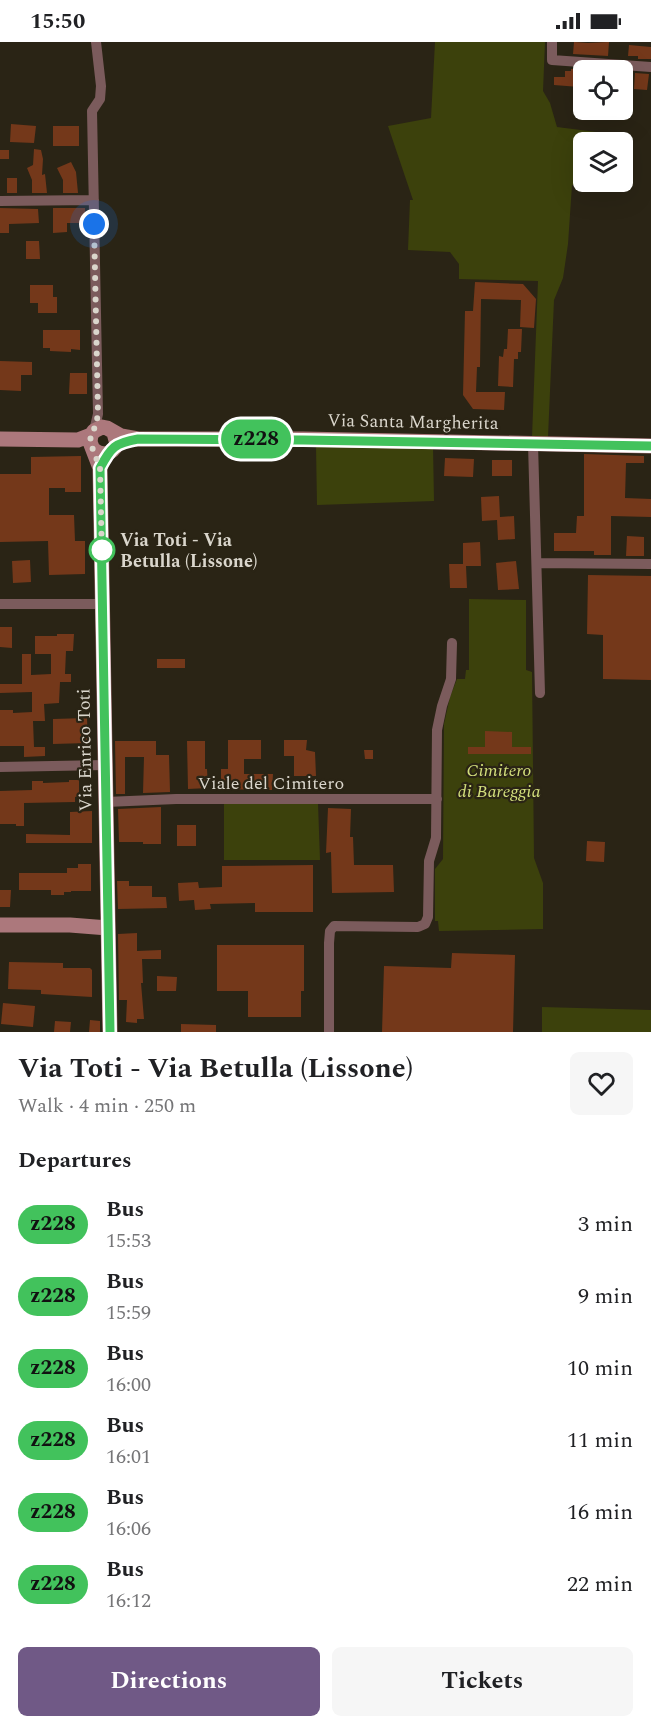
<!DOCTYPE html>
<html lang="en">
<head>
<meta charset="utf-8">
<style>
  :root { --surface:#fff; --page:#f6f6f6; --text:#202124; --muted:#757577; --accent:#705986 }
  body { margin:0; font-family:Spectral,serif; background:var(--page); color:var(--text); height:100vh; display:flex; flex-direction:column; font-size:22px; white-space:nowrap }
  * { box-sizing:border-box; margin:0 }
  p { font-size:20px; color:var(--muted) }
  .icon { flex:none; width:33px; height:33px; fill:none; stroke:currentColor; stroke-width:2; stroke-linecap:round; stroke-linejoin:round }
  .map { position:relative; height:990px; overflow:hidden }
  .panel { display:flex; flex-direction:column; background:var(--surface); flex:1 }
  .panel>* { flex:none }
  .badge { padding:0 12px; border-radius:20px; font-size:21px; line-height:39px }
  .controls { position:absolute; left:573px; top:18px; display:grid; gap:12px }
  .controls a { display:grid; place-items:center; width:60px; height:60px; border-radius:9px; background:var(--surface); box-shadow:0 6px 24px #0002; font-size:30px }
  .you { position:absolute; width:30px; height:30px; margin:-15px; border:4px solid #fff; border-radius:50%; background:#1a73e8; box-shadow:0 0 0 9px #1a73e833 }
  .map>.badge { position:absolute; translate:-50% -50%; box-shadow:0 0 0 3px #fff }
  h2 { padding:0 18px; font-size:22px; line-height:54px }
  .round { display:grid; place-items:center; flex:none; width:63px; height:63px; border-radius:9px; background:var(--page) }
  .overview { display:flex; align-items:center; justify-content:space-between; height:102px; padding:0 18px }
  h1 { font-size:28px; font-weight:700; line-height:45px }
  .primary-button { display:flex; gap:12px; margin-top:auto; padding:12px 18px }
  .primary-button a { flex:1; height:69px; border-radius:9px; background:var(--accent); color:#fff; font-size:24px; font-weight:700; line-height:69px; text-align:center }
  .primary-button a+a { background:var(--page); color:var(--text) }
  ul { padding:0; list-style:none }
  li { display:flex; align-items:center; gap:18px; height:72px; padding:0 18px }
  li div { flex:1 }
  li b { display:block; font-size:22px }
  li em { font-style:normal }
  li .badge { min-width:66px; font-weight:700; text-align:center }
  .status { display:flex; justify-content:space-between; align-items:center; height:42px; padding:0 30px; background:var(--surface); direction:ltr }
  .status svg { height:16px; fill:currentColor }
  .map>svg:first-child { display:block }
  .green { fill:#3c410c; fill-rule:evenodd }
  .building { fill:#74381a }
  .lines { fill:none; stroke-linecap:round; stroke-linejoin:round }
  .street { stroke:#7b5b5c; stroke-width:10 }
  .secondary { stroke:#ac787c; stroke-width:15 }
  .line-casing { stroke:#fff; stroke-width:14 }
  .line { stroke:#42c25c; stroke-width:9 }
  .walk { stroke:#dad6cc; stroke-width:6; stroke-dasharray:0 10.8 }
  .stop-dot { fill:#fff; stroke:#42c25c; stroke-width:3 }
  .labels { text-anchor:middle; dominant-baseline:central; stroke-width:4.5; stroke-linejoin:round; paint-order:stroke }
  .street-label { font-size:18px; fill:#dad6cc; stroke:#2a2415 }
  .stop-label { font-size:18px; font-weight:bold; fill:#dad6cc; stroke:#2a2415; text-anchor:start }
  .park-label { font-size:18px; font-style:italic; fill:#d3df7c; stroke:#2a2415 }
</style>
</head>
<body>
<div class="status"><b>15:50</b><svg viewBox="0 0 49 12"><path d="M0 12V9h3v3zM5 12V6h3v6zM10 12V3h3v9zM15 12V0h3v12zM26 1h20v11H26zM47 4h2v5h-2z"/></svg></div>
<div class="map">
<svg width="651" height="990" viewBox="0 0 651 990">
  <rect width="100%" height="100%" fill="#2a2415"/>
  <path class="green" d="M435 0H545L543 49 550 61 557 85 604 91 605 96 628 98 631 146 572 143 568 202 563 236 554 258 548 395H532L538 239 459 237V222L450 210 408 208 410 158H413L388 84 431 76ZM584 100H622V140H584Z
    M316 404H433L434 459 317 463Z
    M469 557 526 558V628L532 630 534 816 543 841V887L439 889 438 879H435V827L443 817 444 682 450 655 457 637H465L466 628H469Z
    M224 761H318L320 818H224Z
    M542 965 651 968V990H542Z"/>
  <path class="building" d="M574 0 588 1 609 0 608 14 573 12Z
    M629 3 651 5V17H638V14H628Z
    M571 27 587 28H584V43L579 42V45L554 43V35H565V29H571Z
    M635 31 649 32 647 48 634 47Z
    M11 82 36 84 34 101 10 100Z
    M53 84H79V104H53Z
    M34 107 41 108 43 117 42 133 45 132 47 151H32V138L27 126 33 123Z
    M0 108H9V117H0Z
    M71 120 76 130 78 151H63V138L57 126Z
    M7 136H17V151H7Z
    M0 166 38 167 39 181 9 182V191H0Z
    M53 166H85V181H67V190L53 191Z
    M26 199H39L40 217H26Z
    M475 240 523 242 536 257 534 286 520 285 521 258 481 257 480 325H477L476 350H505L504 368 473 367 463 353 465 269H473Z
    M30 243H53V255H57V271H38V261H30Z
    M508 287H522L521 310H518V317H514L513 345 498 344 499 314 503 315 504 307H507Z
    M43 288H80V308L71 307V310L50 309V306H43Z
    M0 319 32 320V333H21V349L0 348Z
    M70 331H87V352H69Z
    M584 412 644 414V421H626L625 456 651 457V475L611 474V513H594V509H554V491H576L577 474H584Z
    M81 414V450H65V446H49V473H74L75 499H85V532L49 533 48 499 0 500V432H31V415Z
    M445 416 474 417 473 435 444 434Z
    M492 418H512V434H492Z
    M499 454 500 475 514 474 515 497 498 498 497 478 482 479 481 455Z
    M627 494 644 495V514H626Z
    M480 500 481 524H466L467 546H450L449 522H463V501Z
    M30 518 31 540 13 541 12 519Z
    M516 519 519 547 498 548 496 521Z
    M588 533 651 534V638L603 637V593L587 592Z
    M0 585H12V606L0 605Z
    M57 592H74L73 609H66L65 632H71V640H60L59 661 44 662 45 679H33L34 705H45V714L24 715V704H0V668H13V671L32 670V650L0 651V642H22V612H31V633L51 632V612H35V594H57Z
    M157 617H185V626H157Z
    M87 676 88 701 53 702V677Z
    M485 689 512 690V705H531V712H468V705H485Z
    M228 698H261V717H244V732H273L272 748 221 747V727H228Z
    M284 698H307L306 708 315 710 316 734H294V714H284Z
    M115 699H156V713H169L170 750 143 751 144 715H125V752H116Z
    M187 699H205V727H207L208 746 188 747Z
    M364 708H373V717H365Z
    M69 738H79V754L75 755V760L24 761V784H16V782H0V749L32 748V739H43V741L69 740Z
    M161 765V802H143V800H119L118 767Z
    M328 766 351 767 350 795H353L354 823H393L394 850 332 851 331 810 326 811Z
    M92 769V801H26V792L70 793V770Z
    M177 783H196V804H177Z
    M587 799 605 800 604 820 586 819Z
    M78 822H91V849H71V850H64V853H51V848H19V831H67V826H78Z
    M313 823V870H255V861L210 862 211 867 195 868 194 858 179 859 178 841 198 840 199 846 222 845V824Z
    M117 839H129V844H152V855H166L167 866 118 867Z
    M0 848H11L10 865H0Z
    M137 891V909L161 908V917H142L143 941H141L144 977H137V981L126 980 127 958H119L118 892Z
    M217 903H304V949H301V975H248V949H217Z
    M452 911 515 913 513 990H382L384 924 451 926Z
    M9 920 63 921V926H90L92 928V955L41 952V948L8 947Z
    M157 934 177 935 176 949H157Z
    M3 961 35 964 33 985 1 982Z
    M90 978 100 979V990H89Z
    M55 979 71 980 70 990H54Z
    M181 982 216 983V990H181Z"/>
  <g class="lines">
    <path class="street" d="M552 0V18L651 25
      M0 159 94 158
      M94 389 98 372 92 69 100 57 101 44 96 0
      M533 402 540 651
      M537 521 651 522
      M0 562H102
      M0 725 105 723
      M106 760 176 757H437
      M329 990V901L330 889 334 884 418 885 425 882 428 875 429 819 436 796 437 688 442 664 451 637 452 601"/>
    <path class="secondary" d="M0 397 78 398 91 393
      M94 408C103 415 112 412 117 402L114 391
      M0 883H70L108 886
      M110 990 100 426 90 400 91 393 94 389 102 385 107 386 121 394 138 397H303L651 404"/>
  </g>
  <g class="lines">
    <g class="line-casing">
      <path id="line" d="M110 990 100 426C111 405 115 401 138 397L303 398 651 404"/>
    </g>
    <use href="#line" class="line"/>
    <path class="walk" d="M94 182 98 372 96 383 91 393 90 400 100 426 102 517V508"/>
  </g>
  <circle class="stop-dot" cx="102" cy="508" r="12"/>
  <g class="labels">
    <g class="street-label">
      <text transform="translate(413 380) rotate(1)">Via Santa Margherita</text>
      <text transform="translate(85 708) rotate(-91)">Via Enrico Toti</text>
      <text x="271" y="741">Viale del Cimitero</text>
    </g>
    <g class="stop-label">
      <text x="120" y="498">Via Toti - Via<tspan x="120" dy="21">Betulla (Lissone)</tspan></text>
    </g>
    <g class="park-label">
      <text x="499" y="728">Cimitero<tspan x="499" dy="21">di Bareggia</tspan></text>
    </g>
  </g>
</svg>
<div class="controls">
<a><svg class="icon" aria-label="locate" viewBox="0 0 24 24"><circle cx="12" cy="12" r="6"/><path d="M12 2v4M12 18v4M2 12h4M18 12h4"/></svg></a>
<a><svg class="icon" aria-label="layers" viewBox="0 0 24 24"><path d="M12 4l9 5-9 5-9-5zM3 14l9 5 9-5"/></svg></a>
</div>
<div class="you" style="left:94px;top:182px"></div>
<b class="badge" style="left:256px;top:397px;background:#42c25c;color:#111">z228</b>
</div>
<section class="panel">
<div class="overview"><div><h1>Via Toti - Via Betulla (Lissone)</h1><p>Walk · 4 min · 250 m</p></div><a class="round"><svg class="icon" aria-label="heart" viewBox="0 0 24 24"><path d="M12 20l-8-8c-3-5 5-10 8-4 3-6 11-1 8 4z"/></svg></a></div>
<h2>Departures</h2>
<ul>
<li><span class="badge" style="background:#42c25c;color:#111">z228</span><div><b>Bus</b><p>15:53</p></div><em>3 min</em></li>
<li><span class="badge" style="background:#42c25c;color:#111">z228</span><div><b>Bus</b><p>15:59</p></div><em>9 min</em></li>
<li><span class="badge" style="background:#42c25c;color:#111">z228</span><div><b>Bus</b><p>16:00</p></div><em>10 min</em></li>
<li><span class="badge" style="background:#42c25c;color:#111">z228</span><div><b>Bus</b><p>16:01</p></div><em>11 min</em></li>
<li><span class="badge" style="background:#42c25c;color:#111">z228</span><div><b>Bus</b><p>16:06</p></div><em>16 min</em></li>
<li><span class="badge" style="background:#42c25c;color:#111">z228</span><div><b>Bus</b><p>16:12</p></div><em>22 min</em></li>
</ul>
<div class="primary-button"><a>Directions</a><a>Tickets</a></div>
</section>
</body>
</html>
